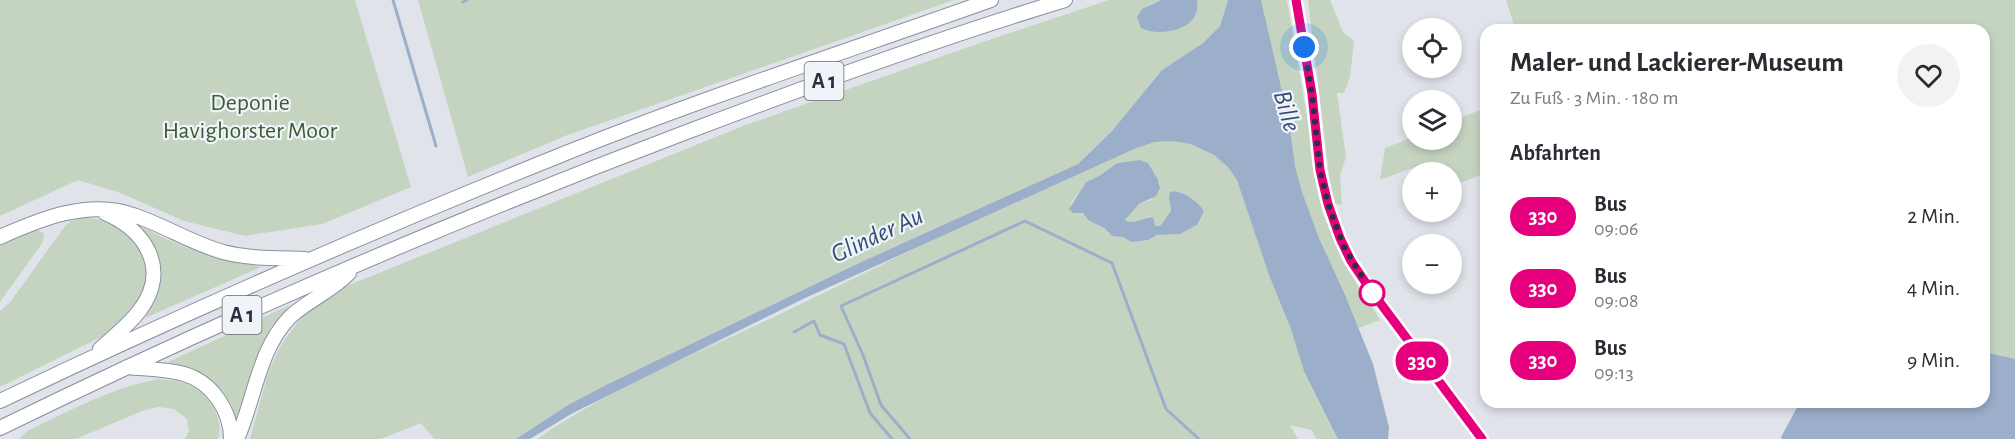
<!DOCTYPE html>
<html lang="de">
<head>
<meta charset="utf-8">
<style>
  :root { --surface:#fff; --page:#f2f2f3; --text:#2b2b33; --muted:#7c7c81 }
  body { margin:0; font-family:"Alegreya Sans",sans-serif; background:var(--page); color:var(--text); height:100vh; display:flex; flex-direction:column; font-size:22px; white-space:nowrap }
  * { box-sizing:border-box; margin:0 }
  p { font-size:20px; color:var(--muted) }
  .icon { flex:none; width:33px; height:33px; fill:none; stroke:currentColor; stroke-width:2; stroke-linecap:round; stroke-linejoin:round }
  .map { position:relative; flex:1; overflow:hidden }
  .panel { position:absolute; left:1480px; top:24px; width:510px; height:384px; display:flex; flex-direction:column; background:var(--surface); border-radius:18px; box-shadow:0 3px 9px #0003 }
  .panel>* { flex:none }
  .badge { padding:0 12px; border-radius:20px; font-size:21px; line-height:39px }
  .controls { position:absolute; left:1402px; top:18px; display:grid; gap:12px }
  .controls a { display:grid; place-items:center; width:60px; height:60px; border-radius:50%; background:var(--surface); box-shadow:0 3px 9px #0003; font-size:30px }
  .you { position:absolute; width:30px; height:30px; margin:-15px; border:4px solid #fff; border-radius:50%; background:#1a73e8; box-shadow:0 0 0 9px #1a73e833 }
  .map>.badge { position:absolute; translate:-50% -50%; box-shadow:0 0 0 3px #fff }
  h2 { padding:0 30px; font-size:22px; line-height:54px }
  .round { display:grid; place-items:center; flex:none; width:63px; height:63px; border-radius:32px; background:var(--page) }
  .headline { display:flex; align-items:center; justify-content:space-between; height:102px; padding:0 30px }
  h1 { font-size:28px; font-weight:600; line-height:45px }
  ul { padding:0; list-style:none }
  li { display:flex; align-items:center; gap:18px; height:72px; padding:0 30px }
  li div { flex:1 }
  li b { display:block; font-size:22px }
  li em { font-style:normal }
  li .badge { min-width:66px; font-weight:700; text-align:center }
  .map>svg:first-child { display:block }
  .green { fill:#c5d4c1; fill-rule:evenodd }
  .water { fill:#9bafca }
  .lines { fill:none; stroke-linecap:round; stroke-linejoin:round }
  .stream { stroke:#9bafca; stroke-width:3 }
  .tertiary-casing { stroke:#a9aeb7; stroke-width:12 }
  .motorway-casing { stroke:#8890a0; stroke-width:16 }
  .tertiary { stroke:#f3f5f8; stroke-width:9 }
  .motorway { stroke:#fff; stroke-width:14 }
  .line-casing { stroke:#fff; stroke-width:14 }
  .line { stroke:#e6007e; stroke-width:9 }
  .walk { stroke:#293041; stroke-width:6; stroke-dasharray:0 10.8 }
  .stop-dot { fill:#fff; stroke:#e6007e; stroke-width:3 }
  .labels { text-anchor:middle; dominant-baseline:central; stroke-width:4.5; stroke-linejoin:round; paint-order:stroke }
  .shield { fill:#f0f3f7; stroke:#656a78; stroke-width:1.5 }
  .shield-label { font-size:22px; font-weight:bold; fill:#293041 }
  .park-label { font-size:24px; fill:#3b5d36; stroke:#f0f3f7 }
  .water-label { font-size:26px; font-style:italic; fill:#324d76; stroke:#f0f3f7 }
</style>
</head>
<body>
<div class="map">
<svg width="2015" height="439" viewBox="0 0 2015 439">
  <rect width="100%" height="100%" fill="#e0e4ea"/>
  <path class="green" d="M0 0H355L411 187 322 224 245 236 184 221 118 192 78 180 0 216Z
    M418 0H954L565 136 468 177Z
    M1109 0H1161L1148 5 1184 26C1193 19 1200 12 1197 0H1228L1220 26 1203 43 1162 70 1112 131 1078 164 859 263 608 384 568 405 516 439H434L421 423 381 439H250L268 373 281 345 305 312 344 287 743 126 983 42Z
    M1261 0H1287L1311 140 1314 176 1323 214 1342 260 1380 320 1357 329C1346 297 1332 268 1318 238 1308 215 1301 190 1295 166Z
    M1308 0H1330L1343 32 1354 41 1350 77 1344 93H1337L1346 157 1340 176 1342 205 1335 204 1331 191Z
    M1506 0H2015V359L1985 352 1984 30H1510L1515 28Z
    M1486 108V173L1452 186V172H1430L1426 163 1380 180 1385 148 1413 137V140H1452V121Z
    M1139 137 1198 138 1241 169 1341 439H1316L1312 430 1290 425 1298 439H537C613 386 701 352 784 312 903 255 1021 196 1139 137ZM1140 160 1160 184 1151 200 1139 204 1125 220 1131 224 1150 216 1155 226H1160L1171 211 1170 203 1181 192 1194 200 1197 225 1180 234 1157 235 1131 242 1123 237 1109 234 1104 228 1088 220 1083 213 1070 205 1086 182 1099 176 1117 163Z
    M85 217C130 222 166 260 138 305 131 316 111 331 99 338L0 387V311L11 301 65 226 71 221Z
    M141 226C182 249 215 258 261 267L145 318C170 281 164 261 141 226Z
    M36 229 44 234 43 242 0 302V245Z
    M290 305 271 327 252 373 237 427C235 420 234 410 231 404 217 378 194 370 168 362Z
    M159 379C167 380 176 380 183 383 206 389 225 416 218 439H185L189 431 187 419 174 409 158 407 142 411 76 439H19L27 431C70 411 112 387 159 379Z"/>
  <path class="water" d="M1161 0H1197C1203 29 1161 38 1141 28L1137 17 1142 9Z
    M1228 0H1261L1289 122 1295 166 1302 192 1318 236 1345 295 1373 364 1389 427 1388 439H1338L1304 371 1291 329 1269 275 1237 180 1228 167 1214 155 1191 144 1172 141 1154 142 1134 149 803 299 571 414 530 439H516L568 405 608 384 859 263 1078 164 1112 131 1162 70 1203 43 1220 26Z
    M1140 160 1148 163 1158 180 1160 188 1156 196 1139 204 1125 220C1133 226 1143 217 1153 217L1155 226H1160L1171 211 1169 198 1170 192C1182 189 1197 201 1204 211L1197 225 1180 234 1157 235 1148 240 1131 242 1123 237 1112 236 1104 228 1088 220 1083 213H1073L1069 209 1086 182 1099 176 1117 163Z
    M1985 352 2015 359V439H1782L1781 437 1800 402H1984Z"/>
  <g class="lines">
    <path class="stream" d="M393 0 436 146
      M463 2 467 0
      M794 332 814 321 820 335 844 344 870 413 892 439
      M910 439 881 405 863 355 841 306 1025 221 1112 263 1166 409 1199 439"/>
    <g class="tertiary-casing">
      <path id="tertiary" d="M1296 0 1312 94 1320 170 1328 204 1340 238 1351 261 1372 292 1482 439"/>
    </g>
    <g class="motorway-casing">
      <path id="motorway" d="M0 237C40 219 89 199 133 215 164 225 191 243 223 252 250 259 278 258 305 259
        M100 349C113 337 129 325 140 310 170 270 146 230 105 213
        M127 367C146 369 166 369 184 374 212 382 231 411 231 439
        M0 401C184 313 372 231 561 155 702 98 848 51 991 0
        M0 428C223 319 451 221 684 133 810 85 936 39 1065 0
        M237 439C255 399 258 350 290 317 308 300 332 291 349 273"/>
    </g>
    <use href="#tertiary" class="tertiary"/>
    <use href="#motorway" class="motorway"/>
  </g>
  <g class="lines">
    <g class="line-casing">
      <path id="line" d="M1296 0 1312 94 1320 170 1328 204 1340 238 1351 261 1372 292 1482 439"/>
    </g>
    <use href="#line" class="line"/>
    <path class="walk" d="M1304 47 1312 94 1320 170 1328 204 1344 247 1372 293"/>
  </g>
  <circle class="stop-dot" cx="1372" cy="293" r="12"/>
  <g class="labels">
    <g class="shield">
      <rect x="804.5" y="62" width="39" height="38" rx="4.5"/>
      <rect x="222.5" y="296" width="39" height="38" rx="4.5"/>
    </g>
    <g class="shield-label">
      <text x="824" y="81">A 1</text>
      <text x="242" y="315">A 1</text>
    </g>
    <g class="park-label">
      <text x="250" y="103">Deponie<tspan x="250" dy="28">Havighorster Moor</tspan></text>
    </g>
    <g class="water-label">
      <text transform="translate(1287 111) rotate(74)">Bille</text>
      <text transform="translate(877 235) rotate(-25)">Glinder Au</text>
    </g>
  </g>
</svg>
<div class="controls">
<a><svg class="icon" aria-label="locate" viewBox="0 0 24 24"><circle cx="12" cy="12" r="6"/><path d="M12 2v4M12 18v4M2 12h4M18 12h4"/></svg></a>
<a><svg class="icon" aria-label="layers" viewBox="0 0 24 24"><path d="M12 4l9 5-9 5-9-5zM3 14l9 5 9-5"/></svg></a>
<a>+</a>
<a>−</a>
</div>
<div class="you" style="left:1304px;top:47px"></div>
<b class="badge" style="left:1422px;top:361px;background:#e6007e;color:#fff">330</b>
<section class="panel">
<div class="headline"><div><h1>Maler- und Lackierer-Museum</h1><p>Zu Fuß · 3 Min. · 180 m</p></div><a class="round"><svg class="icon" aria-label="heart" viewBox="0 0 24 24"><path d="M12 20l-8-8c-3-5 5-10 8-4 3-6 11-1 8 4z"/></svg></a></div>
<h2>Abfahrten</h2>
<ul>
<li><span class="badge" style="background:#e6007e;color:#fff">330</span><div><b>Bus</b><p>09:06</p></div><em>2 Min.</em></li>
<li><span class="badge" style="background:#e6007e;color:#fff">330</span><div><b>Bus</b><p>09:08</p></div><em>4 Min.</em></li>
<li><span class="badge" style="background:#e6007e;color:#fff">330</span><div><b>Bus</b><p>09:13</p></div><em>9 Min.</em></li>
</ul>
</section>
</div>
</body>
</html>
